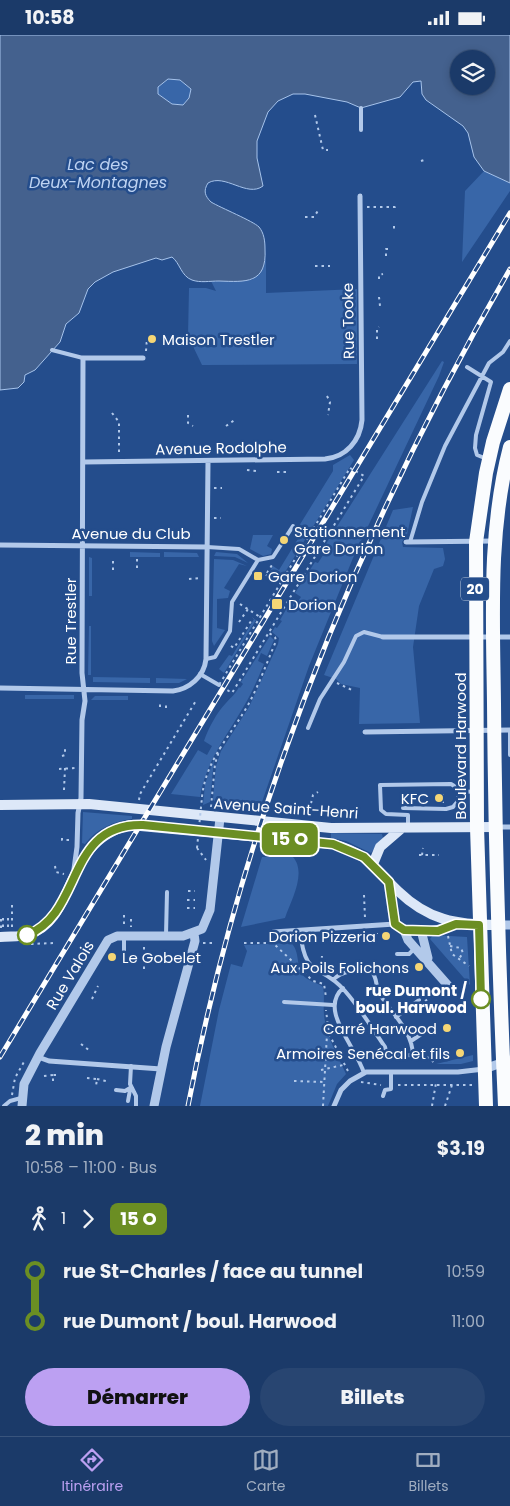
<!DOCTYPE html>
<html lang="fr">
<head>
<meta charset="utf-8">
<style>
  :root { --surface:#1b3a69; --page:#284571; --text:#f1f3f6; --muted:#a0adc0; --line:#39547d; --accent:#bca0f2 }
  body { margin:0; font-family:Poppins,sans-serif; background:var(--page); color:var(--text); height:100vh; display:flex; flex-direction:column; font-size:19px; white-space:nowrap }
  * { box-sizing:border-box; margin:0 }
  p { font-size:16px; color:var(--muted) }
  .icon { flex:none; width:28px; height:28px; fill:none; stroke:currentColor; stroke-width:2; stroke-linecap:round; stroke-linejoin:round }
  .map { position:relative; height:1071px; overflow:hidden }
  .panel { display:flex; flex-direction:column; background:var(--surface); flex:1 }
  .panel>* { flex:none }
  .badge { padding:0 10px; border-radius:8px; font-size:18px; line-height:32px }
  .buttons { position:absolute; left:450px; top:15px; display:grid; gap:10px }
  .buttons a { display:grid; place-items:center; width:45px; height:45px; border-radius:50%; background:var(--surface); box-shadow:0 2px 8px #0003,0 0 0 1px var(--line); font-size:25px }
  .map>.badge { position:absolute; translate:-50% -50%; box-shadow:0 0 0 2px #fff }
  .legs { display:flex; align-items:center; gap:8px; height:55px; padding:0 25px; font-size:16px }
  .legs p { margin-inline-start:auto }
  .overview { display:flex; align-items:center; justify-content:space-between; height:85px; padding:0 25px }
  h1 { font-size:28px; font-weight:800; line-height:38px }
  .cta { display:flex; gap:10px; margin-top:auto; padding:10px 25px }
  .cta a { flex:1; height:58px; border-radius:30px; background:var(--accent); color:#111; font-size:20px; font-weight:800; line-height:58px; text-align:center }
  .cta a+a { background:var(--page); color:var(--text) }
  ul { padding:0 25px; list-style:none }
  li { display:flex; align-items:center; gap:18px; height:50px; font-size:19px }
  li i { display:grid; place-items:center; width:8px; height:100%; margin:0 6px; background:currentColor }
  li i::after { content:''; width:12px; height:12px; margin:-6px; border:4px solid; border-radius:50%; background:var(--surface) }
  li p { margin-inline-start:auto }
  li:first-child i { background:linear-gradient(#0000 50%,currentColor 0) }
  li:last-child i { background:linear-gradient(currentColor 50%,#0000 0) }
  .status { display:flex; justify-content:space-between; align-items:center; height:35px; padding:0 25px; background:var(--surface); direction:ltr }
  .status svg { height:14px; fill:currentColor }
  .tabs { display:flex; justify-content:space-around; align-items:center; height:70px; border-top:1px solid var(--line); background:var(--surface); font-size:14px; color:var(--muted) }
  .tabs a { display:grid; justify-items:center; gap:2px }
  .tabs .current { color:var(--accent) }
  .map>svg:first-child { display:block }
  .green { fill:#3866a8 }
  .water { fill:#44618e; stroke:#a6c3eb; fill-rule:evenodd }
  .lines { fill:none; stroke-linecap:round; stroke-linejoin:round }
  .path { stroke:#b2c9ea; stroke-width:2; stroke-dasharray:2.5 4; stroke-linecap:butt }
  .service { stroke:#b2c9ea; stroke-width:4 }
  .minor { stroke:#b2c9ea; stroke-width:5 }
  .tertiary { stroke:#b2c9ea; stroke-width:9 }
  .secondary { stroke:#dde8f8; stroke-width:10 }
  .trunk { stroke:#fafcfe; stroke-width:14 }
  .rail-casing { stroke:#fff; stroke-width:5 }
  .rail { stroke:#244d8c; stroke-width:3; stroke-dasharray:9; stroke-linecap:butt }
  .path-bridge { stroke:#b2c9ea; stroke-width:2; stroke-dasharray:2.5 4; stroke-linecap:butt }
  .line-1-casing { stroke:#fff; stroke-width:11 }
  .line-1 { stroke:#6b8e23; stroke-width:8 }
  .poi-dot { fill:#f5d675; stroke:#244d8c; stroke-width:2 }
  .stop-1-dot { fill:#fff; stroke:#6b8e23; stroke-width:2.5 }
  .labels { text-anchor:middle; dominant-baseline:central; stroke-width:5; stroke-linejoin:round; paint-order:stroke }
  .shield { fill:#244d8c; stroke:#bdcadc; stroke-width:1 }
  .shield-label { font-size:14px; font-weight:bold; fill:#fff }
  .street-label { font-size:15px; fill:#fff; stroke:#244d8c }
  .poi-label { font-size:15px; fill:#fff; stroke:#244d8c; text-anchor:start }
  .stop-label { font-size:15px; font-weight:bold; fill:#fff; stroke:#244d8c; text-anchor:end }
  .water-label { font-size:16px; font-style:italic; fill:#bed3f2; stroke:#244d8c }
</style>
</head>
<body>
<div class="status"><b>10:58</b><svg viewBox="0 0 49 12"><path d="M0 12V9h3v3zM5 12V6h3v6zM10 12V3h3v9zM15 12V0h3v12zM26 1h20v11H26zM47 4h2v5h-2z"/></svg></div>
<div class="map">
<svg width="510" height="1071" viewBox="0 0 510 1071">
  <rect width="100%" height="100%" fill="#244d8c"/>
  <path class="green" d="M168 44 180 45 191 54 189 63 183 70 172 69 158 59V52Z
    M484 136 510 148V156L462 227 465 156Z
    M266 222V258L357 254V329L202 330 188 301 189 253H206L216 256 211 246 252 245 264 232Z
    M442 326 444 327 439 341 353 523 309 631 262 767 256 766 253 774 216 770 213 764 216 731 221 716 249 672 278 609 279 603 272 597 275 592 277 593 282 586 280 585 291 566 296 569 301 562 295 558 315 527 318 528 327 514 324 512Z
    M350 420 354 425 282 542 277 539 275 542 269 538 273 531 279 535 304 494 299 491 333 436V430Z
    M413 472 407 500 402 507 403 512 443 513 445 524 443 531 434 534 419 571 413 612 420 688 359 689 360 653 341 649 336 644 324 640 393 475Z
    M253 500H273L267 511 272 514 271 519 263 521 250 514Z
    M130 517 160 518V522H130Z
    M164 517 197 518 199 522H164Z
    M216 517 237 519 248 528 235 522 214 521Z
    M89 522 92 523V561H89Z
    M214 524 233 525 247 531 239 529 224 553 230 556 228 563 217 564V593L225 595 214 611 212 606Z
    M254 584 256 585 224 638 219 634 229 620 232 621Z
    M89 591H91V640H88Z
    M270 601 274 605 267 621 261 618 258 626 264 629C258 643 252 658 244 671 226 702 206 726 200 762L171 759 198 715 207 720 212 711 204 706C208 694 217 677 226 668 231 662 235 660 239 652L240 653 243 649 241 647Z
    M93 642 150 643V648L93 647Z
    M156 643 187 644 179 648H156Z
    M25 660H74V664H25Z
    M95 661H128V665H91Z
    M214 724 210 767 203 770 205 749Z
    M83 777 132 781V784C114 786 96 794 85 809L82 808Z
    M331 798 382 799 383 803 371 818 346 806 331 803Z
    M262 822H293C307 838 291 865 285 883L241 892Z
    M433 900 467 902 470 950 430 904Z
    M291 908C300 916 296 930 302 939 308 947 317 947 323 952 325 961 323 970 324 980 326 1001 337 1019 346 1039L337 1049 328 1071H200L219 975 231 929 242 932 247 916 244 910Z
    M473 1020V1026L461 1029H436Z"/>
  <path class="water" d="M0 0H510V148L484 136 474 122 468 98 463 91 426 65 422 59 421 46 413 47 400 62 361 73 347 67 305 59H293L278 66 268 77 257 106V123L263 151C247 163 225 138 208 148 203 156 205 161 211 167 221 173 253 186 259 192 264 198 265 206 265 214 267 249 246 247 219 246 210 246 200 248 192 245 181 241 180 228 172 222L162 225 156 223 113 237 95 247 88 254 79 278 66 289 60 307 35 335 25 340 24 347 18 353 0 355ZM459 24H486V51H459ZM168 44 180 45 191 54 189 63 183 70 172 69 158 59V52Z"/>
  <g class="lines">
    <path class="path" d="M315 80 323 115H328
      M421 126 427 124
      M367 172H395L396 168
      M305 182H314L319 174
      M394 191V197
      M386 221V214H390
      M315 231H330
      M379 244V240L383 239
      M379 262 380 271
      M377 304V293L379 292
      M146 316 147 303
      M327 361 330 367 328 380
      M112 378 119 387V419
      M188 380V388L193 391
      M226 391 236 384
      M350 433 364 441 232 658 219 650Z
      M247 435 256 436 258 439
      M277 437H290
      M214 453H222
      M214 483H221
      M137 533V522
      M113 535V522
      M260 537 281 547
      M267 538 272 530
      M189 544 200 543
      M240 569 260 582
      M239 587 248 574
      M231 611 234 613 253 583
      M337 648 352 655
      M160 672V667
      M166 673V667
      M62 721 65 720V713
      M59 734 75 733
      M64 755 65 733
      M202 762C206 724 230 702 248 670 259 650 267 627 276 606L275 602 269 598
      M139 765 140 759 197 664
      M443 768V756
      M211 772 215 729 220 713
      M308 781 313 760 318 757
      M62 803V805H70
      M197 813 206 825
      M419 820H439
      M422 820 423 813
      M55 831 56 837 64 839
      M188 856H195
      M364 860 365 883
      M187 865H195
      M187 873H195
      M124 880V893
      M8 883V892
      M131 884V892
      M3 892V883
      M12 892V868
      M1 893V883
      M377 899V898
      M386 899V898
      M448 901 452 919 469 931
      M203 908H213
      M244 908H273L313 946 324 949 326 962
      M31 909 54 908
      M83 910H96
      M450 911 461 913 463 918 458 925
      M321 929 322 921
      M144 934V909
      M92 964 98 951
      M425 966 440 956
      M453 975 457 972
      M455 976 458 974
      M329 999 349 1038
      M81 1009 90 1016
      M420 1021 430 1023 434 1028
      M460 1021V1022
      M321 1035 343 1030
      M44 1041 53 1040
      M87 1043 97 1044 96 1051
      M97 1044 106 1046
      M53 1046V1040H56
      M294 1046 324 1047
      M361 1047 381 1050
      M398 1050H473
      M12 1060 15 1043 25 1025
      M323 1071 327 999H329L326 975
      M432 1071 436 1048
      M445 1071 452 1050"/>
    <path class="service" d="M361 95V73
      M52 315 83 323
      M467 332 491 347 476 400 475 413 477 420 487 424
      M410 507 422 467 445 411 489 328 503 317 510 306
      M207 512 239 514 258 525
      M258 525 273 522 293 491
      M206 624 215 622 230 596 232 567 258 525
      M200 639 219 650
      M308 693 320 664 344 627 356 601 364 597 383 602
      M510 695V720
      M460 756 474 757
      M403 773 446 774 453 772 458 766 459 754 451 749 380 750 381 775 386 779 408 780V790
      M300 895C305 946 320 927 345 956 360 973 372 993 385 1012L387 1020
      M166 900 167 857
      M124 919V902
      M397 919H409L415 913
      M333 945C341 936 360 933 371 936 378 943 375 950 379 958 392 979 412 995 413 1020L358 1022
      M343 953C318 975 356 1011 364 1038
      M284 967 333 970
      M396 982 419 965
      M411 1006 423 998
      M131 1031 130 1049 136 1061V1071
      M116 1055 125 1056 130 1053
      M383 1061 385 1055 391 1054V1037
      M128 1066 130 1055
      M4 1071 10 1066 21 1063"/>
    <path class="minor" d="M84 427 325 424C346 422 360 406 362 385L360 161
      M406 507 494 506
      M0 510 207 512
      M383 602H510
      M0 653 173 656C189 654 204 642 206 624L208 427
      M365 697 510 695
      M498 792H510
      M74 834 77 812 78 778 81 763 82 685 85 666 82 638 83 323H143
      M273 897 395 889
      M38 1022 49 1026 161 1034
      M334 1071 341 1055 350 1046 366 1037H458L484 1034"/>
    <path class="tertiary" d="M389 847 395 889C412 902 437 896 456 889
      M497 890H510
      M404 895 408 905 452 955
      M421 895 428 923
      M484 1034 510 1025
      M22 1071 24 1049 40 1018 108 905 117 901H183L202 894 210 875 220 783
      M154 1071 166 1012 195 906 194 898"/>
    <path class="secondary" d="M0 770 89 769 331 793 495 792
      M373 829 380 812 402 793
      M0 902C9 901 19 902 27 900 78 886 62 805 130 790L333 809C369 819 373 832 398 856 428 885 456 890 497 890"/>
    <path class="trunk" d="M486 1071 477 792 476 507 486 438 493 407 510 354
      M505 1071C499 936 495 802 494 668 493 582 488 496 510 412"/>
    <g class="rail-casing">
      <path id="rail" d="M0 1022 510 178
        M188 1071C245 775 359 495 510 234"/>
    </g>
    <use href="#rail" class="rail"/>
    <path class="path-bridge" d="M197 813 202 762"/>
  </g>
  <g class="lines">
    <g class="line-1-casing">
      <path id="line-1" d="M27 900C84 878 65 788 143 790L333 809 364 822 389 847 395 889 404 895 438 896 456 889 479 890 481 964"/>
    </g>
    <use href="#line-1" class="line-1"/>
  </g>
  <g class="poi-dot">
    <circle cx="152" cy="304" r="5"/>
    <circle cx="284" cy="505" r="5"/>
    <rect x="253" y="536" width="10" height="10" rx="2.5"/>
    <rect x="271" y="563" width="12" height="12" rx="2.5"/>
    <circle cx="439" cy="763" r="5"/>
    <circle cx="386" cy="901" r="5"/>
    <circle cx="112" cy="922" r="5"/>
    <circle cx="419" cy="932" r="5"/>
    <circle cx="447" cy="993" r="5"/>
    <circle cx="460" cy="1018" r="5"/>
  </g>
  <g class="stop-1-dot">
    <circle cx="27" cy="900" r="9"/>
    <circle cx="481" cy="964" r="9"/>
  </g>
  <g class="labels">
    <rect class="shield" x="461" y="542.5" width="28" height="23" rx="4"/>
    <g class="shield-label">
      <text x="475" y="554">20</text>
    </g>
    <g class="street-label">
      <text transform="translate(348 286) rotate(-91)">Rue Tooke</text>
      <text transform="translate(221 413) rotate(-1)">Avenue Rodolphe</text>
      <text x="131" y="498">Avenue du Club</text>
      <text transform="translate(70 586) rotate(-90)">Rue Trestler</text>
      <text transform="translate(460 711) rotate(-90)">Boulevard Harwood</text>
      <text transform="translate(286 773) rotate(4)">Avenue Saint-Henri</text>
      <text transform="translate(70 940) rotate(-59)">Rue Valois</text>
    </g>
    <g class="poi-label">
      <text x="162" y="304">Maison Trestler</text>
      <text x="294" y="496">Stationnement<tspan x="294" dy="17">Gare Dorion</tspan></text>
      <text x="268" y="541">Gare Dorion</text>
      <text x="288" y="569">Dorion</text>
      <text x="429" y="763" text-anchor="end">KFC</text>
      <text x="376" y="901" text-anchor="end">Dorion Pizzeria</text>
      <text x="122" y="922">Le Gobelet</text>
      <text x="409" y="932" text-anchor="end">Aux Poils Folichons</text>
      <text x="437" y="993" text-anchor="end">Carré Harwood</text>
      <text x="450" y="1018" text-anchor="end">Armoires Senécal et fils</text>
    </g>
    <g class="stop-label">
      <text x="467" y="955">rue Dumont /<tspan x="467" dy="17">boul. Harwood</tspan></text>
    </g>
    <g class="water-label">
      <text x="98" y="129">Lac des<tspan x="98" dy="18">Deux-Montagnes</tspan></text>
    </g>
  </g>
</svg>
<div class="buttons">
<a><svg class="icon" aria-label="layers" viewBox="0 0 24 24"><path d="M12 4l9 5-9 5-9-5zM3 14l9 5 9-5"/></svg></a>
</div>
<b class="badge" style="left:290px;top:804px;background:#6b8e23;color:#fff">15 O</b>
</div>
<section class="panel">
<div class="overview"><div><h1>2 min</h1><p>10:58 – 11:00 · Bus</p></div><b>$3.19</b></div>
<div class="legs"><svg class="icon" aria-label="walk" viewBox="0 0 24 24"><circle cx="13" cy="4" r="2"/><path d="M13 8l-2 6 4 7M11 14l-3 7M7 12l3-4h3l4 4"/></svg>1<svg class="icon" aria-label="forward" viewBox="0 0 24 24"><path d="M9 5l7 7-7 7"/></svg><b class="badge" style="background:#6b8e23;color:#fff">15 O</b></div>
<ul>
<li><i style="color:#6b8e23"></i><b>rue St-Charles / face au tunnel</b><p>10:59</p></li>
<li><i style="color:#6b8e23"></i><b>rue Dumont / boul. Harwood</b><p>11:00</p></li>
</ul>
<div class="cta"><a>Démarrer</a><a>Billets</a></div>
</section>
<nav class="tabs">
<a class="current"><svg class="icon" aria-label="directions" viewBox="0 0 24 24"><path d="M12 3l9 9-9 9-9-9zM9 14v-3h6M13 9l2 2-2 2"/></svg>Itinéraire</a>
<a><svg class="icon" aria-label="map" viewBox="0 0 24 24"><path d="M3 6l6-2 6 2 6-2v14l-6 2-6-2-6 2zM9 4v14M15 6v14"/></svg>Carte</a>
<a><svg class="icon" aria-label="tickets" viewBox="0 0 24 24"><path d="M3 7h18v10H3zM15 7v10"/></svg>Billets</a>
</nav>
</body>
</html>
